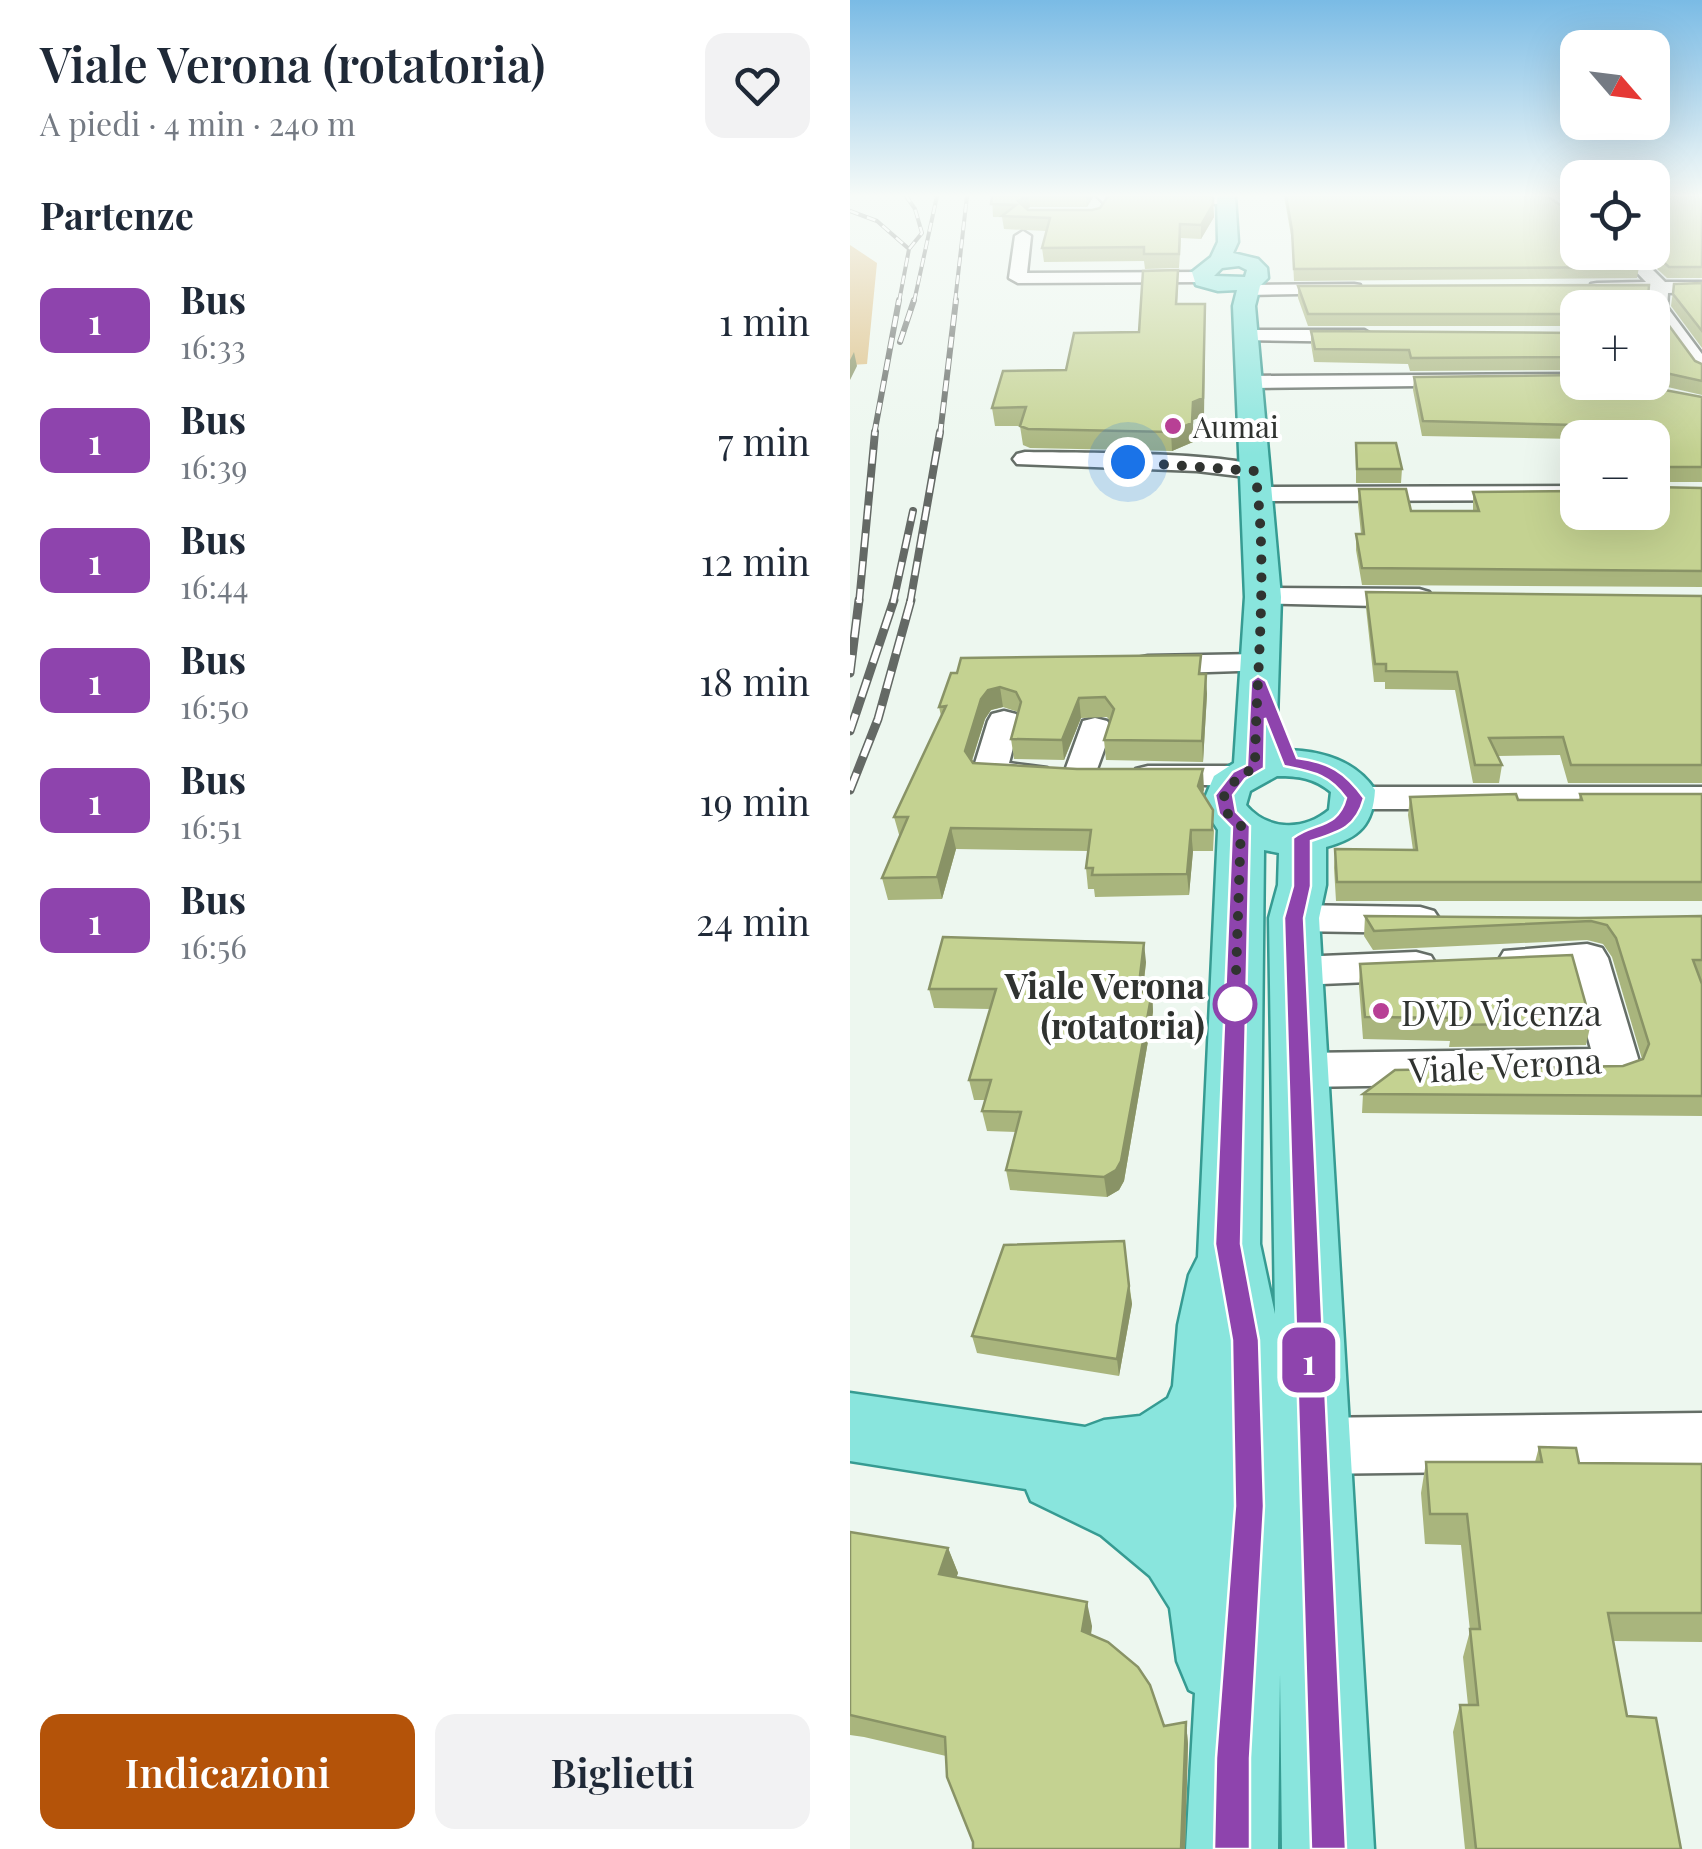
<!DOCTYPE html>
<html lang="it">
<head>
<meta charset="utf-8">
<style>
  :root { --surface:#fff; --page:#f2f2f3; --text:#1f2937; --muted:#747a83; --accent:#b45309 }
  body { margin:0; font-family:"Playfair Display",serif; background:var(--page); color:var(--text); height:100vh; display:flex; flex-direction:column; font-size:38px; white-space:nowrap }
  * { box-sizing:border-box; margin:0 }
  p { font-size:32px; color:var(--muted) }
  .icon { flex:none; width:55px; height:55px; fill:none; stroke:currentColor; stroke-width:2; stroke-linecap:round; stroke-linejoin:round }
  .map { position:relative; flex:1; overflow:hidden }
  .details { display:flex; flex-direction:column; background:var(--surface); width:850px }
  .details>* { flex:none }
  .badge { padding:0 20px; border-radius:15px; font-size:35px; line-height:65px }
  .needle { width:65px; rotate:118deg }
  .controls { position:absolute; left:710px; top:30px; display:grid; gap:20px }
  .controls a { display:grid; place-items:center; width:110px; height:110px; border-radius:20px; background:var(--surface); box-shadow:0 10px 40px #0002; font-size:50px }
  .you { position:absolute; width:50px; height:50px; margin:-25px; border:8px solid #fff; border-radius:50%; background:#1a73e8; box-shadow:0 0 0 15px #1a73e833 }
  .map>.badge { position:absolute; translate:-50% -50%; box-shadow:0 0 0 5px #fff }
  h2 { padding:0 40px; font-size:38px; line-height:90px }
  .round { display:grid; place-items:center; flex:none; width:105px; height:105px; border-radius:20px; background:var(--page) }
  .headline { display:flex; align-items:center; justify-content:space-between; height:170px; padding:0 40px }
  h1 { font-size:48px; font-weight:600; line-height:75px }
  .action { display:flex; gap:20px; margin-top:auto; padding:20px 40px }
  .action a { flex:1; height:115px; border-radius:20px; background:var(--accent); color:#fff; font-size:40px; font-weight:600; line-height:115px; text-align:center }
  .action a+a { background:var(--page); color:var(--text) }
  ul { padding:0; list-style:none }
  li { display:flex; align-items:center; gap:30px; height:120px; padding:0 40px }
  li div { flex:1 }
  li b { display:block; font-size:38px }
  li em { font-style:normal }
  li .badge { min-width:110px; font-weight:700; text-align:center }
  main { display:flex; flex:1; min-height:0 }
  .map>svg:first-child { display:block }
  .green { fill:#dcbe82 }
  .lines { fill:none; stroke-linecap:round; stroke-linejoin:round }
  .minor-casing { stroke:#656e67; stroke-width:5 }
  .major-casing { stroke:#369b92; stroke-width:5 }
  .minor { fill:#fff; fill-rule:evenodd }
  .major { fill:#89e5dd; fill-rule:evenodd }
  .rail-far3-casing { stroke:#646965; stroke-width:4 }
  .rail-far2-casing { stroke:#646965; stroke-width:6 }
  .rail-far1-casing { stroke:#646965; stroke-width:8 }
  .rail-casing { stroke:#646965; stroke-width:9 }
  .rail-far3 { stroke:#fff; stroke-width:2.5; stroke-dasharray:9; stroke-linecap:butt }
  .rail-far2 { stroke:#fff; stroke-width:4; stroke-dasharray:11; stroke-linecap:butt }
  .rail-far1 { stroke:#fff; stroke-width:5; stroke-dasharray:14; stroke-linecap:butt }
  .rail { stroke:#fff; stroke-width:6; stroke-dasharray:18; stroke-linecap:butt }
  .wall { fill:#a9b57d }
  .shaded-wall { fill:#899366 }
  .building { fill:#c4d291; stroke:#899366; stroke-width:2.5 }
  .line { fill:#8e44ad; stroke:#fff; stroke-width:2.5 }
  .walk { stroke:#303330; stroke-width:10; stroke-dasharray:0 18 }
  .poi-dot { fill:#b84095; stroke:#fff; stroke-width:4 }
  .stop-dot { fill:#fff; stroke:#8e44ad; stroke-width:5 }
  .labels { text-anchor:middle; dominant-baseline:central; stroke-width:8; stroke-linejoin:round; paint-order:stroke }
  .far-poi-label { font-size:30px; fill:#303330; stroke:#fff; text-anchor:start }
  .stop-label { font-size:35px; font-weight:bold; fill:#303330; stroke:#fff; text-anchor:end }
  .poi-label { font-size:35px; fill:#303330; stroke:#fff; text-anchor:start }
  .street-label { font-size:35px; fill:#303330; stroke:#fff }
</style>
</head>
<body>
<main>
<section class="details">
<div class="headline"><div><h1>Viale Verona (rotatoria)</h1><p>A piedi · 4 min · 240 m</p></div><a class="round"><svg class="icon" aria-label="heart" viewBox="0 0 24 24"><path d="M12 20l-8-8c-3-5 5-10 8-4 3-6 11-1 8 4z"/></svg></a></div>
<h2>Partenze</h2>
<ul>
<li><span class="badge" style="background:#8e44ad;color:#fff">1</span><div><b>Bus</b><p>16:33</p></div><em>1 min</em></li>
<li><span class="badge" style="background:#8e44ad;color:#fff">1</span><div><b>Bus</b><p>16:39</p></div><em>7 min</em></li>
<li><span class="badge" style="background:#8e44ad;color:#fff">1</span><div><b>Bus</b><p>16:44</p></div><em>12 min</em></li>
<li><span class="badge" style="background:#8e44ad;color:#fff">1</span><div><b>Bus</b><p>16:50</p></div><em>18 min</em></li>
<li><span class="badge" style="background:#8e44ad;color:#fff">1</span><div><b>Bus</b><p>16:51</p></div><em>19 min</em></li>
<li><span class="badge" style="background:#8e44ad;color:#fff">1</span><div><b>Bus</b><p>16:56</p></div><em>24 min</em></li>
</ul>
<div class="action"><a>Indicazioni</a><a>Biglietti</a></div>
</section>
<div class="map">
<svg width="852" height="1849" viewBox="0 0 852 1849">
  <rect width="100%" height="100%" fill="#edf7ef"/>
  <path class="green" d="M0 245 27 263 17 364 0 365Z"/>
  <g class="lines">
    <g class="minor-casing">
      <path id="minor" d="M247 196H378L384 200 377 204 254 203Z
        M173 231 181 236 177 273 353 272 361 277 353 282 168 283 159 278 165 236Z
        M767 252H785L815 282H852V292L818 293 817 307 852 354V374L845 372 799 307 801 293 741 292V284L747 283 796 282Z
        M504 284 510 285V293L398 295 389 290 398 285Z
        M398 330H514L524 336 514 342 391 340 388 336Z
        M728 374V382L735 384 400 388 390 382 400 376Z
        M175 452C213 453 398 451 417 471L405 478 347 471 167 464 163 459 167 454Z
        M728 486V500L409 501 397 494 409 487Z
        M413 588 569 589 579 592 583 598 579 604 569 607 403 603 399 597 403 591Z
        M408 654 419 656 423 663 419 670 298 674 287 672 283 665 287 658 298 656Z
        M154 711 166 714 170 721 159 763 197 768 202 775 197 782 185 785 127 780 122 773 138 721 142 714Z
        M245 718 257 721 262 728 242 783 230 786 218 783 213 776 233 721Z
        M298 766H389L401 769 406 776 401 783 389 786 286 783 281 776 286 769Z
        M505 787H852V809H505L492 806 487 798 492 790Z
        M444 905 570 907 584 911 590 920 584 929 570 933 444 931 430 927 424 918 430 909Z
        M737 944 752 948 758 958 790 1065 784 1077 768 1082 452 1087 436 1082 429 1070 436 1058 452 1053 741 1049 720 973 669 975 654 971 648 961 654 951Z
        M566 952 581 956 587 966 581 976 566 980 448 985 433 981 427 971 433 961 448 957Z
        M852 1413V1469L461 1474 440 1466 432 1446 440 1426 461 1418Z"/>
    </g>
    <g class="major-casing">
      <path id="major" d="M367 196H385L388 242 383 253 408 259 417 268 418 278 410 286 405 306 431 597 426 750C464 749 503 757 525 790 523 824 510 838 476 847V885L469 918 524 1849H432L430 1674 428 1849H336L345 1693 339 1690 327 1661 320 1608 300 1576 251 1535 181 1501 176 1489 0 1461V1393L235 1427 254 1420 290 1416 318 1398 323 1386 328 1325 339 1275 348 1257 368 830 352 805 364 776 384 763 395 597 383 306 387 290 368 291 346 285 342 272 361 257 368 242ZM389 266 397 270 395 277 364 276 372 268ZM427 776C449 776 464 778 481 792L479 810C454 831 418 831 396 805L400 791ZM414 850 429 853 428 885 419 918 425 1314 410 1244Z"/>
    </g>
    <use href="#minor" class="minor"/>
    <use href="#major" class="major"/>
    <g class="rail-far3-casing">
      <path id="rail-far3" d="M0 211 27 221 59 249
        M49 302 59 249 72 233 65 209 56 196
        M64 302 87 196
        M105 302 117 196"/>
    </g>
    <g class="rail-far2-casing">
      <path id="rail-far2" d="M50 342 64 300
        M24 435 49 300
        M90 435 106 300"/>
    </g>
    <g class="rail-far1-casing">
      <path id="rail-far1" d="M9 603 25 432
        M43 603 63 511
        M60 603 90 432"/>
    </g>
    <g class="rail-casing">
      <path id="rail" d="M0 673 9 600
        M0 731 44 600
        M0 790 28 719 61 600"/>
    </g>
    <use href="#rail-far3" class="rail-far3"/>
    <use href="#rail-far2" class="rail-far2"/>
    <use href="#rail-far1" class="rail-far1"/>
    <use href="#rail" class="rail"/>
  </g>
  <path class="wall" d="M142 196H244L237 207H180L178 209 242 210 363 196 364 217 351 239 331 238 329 268 295 269 294 261 194 262 192 248 196 231 154 229 152 217H143Z
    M434 196H697L789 267 787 278 444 281 442 241Z
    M709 196H728V209Z
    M852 196V278H817L789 252H802Z
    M852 283V348L821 306 824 284Z
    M328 286 327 304H355L354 416 343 420V442L322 451 180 448 173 445 170 426H145L142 408 289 332Z
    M448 286 798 297 845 361 852 364V395L796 382H802V308H728V326H458L448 298Z
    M461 331 728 333V370L560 371 558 364 464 362 461 344Z
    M564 377 852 397V482H802V438H728V447L724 439 572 436 563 390Z
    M506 443 552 469 551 483H506Z
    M852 488V587L512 585 506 550V534H511L508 504 509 489 561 511H623V492Z
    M516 592 852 596V783H718L710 755 648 756 652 765 649 783H623L605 690 535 689V682H524L516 608Z
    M101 673 352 674 357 694 353 762 256 760 254 740 260 721 257 717 231 718 214 760 164 759 161 739 168 712 153 707 141 710 135 719 122 761 123 763 227 769H353V794L364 831 363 851H343L339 895 245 897 244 889H238L236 868 238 851 106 849 92 899 38 900 32 878 50 838 44 817 91 716 89 707Z
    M730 794H852V901H486L484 868 485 849 563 850 558 815 560 797 729 800Z
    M515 916 729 918 852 916V980H850L852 984V1116L512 1113 513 1094 773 1066 792 1059 762 957 753 944 737 940 523 950 514 936Z
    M296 962 293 992H302L303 1012 274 1181 269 1190 257 1197 160 1190 156 1170 166 1132 137 1131 132 1111 135 1100H124L119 1080 140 1009 84 1008 79 989Z
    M510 964 741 1023 736 1045 599 1047 600 1041 513 1039 509 986Z
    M274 1241 282 1304 269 1376 127 1353 122 1336Z
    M689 1447 729 1463 852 1464V1642L763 1641 777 1716 831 1849H615L603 1732 610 1705H618L613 1657 620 1631 611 1545 575 1544 571 1493 576 1462H685Z
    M0 1532 98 1548 108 1573 106 1578 242 1626 241 1635 314 1726 336 1722 338 1744 335 1849H123V1842L96 1756 14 1737 0 1735Z"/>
  <path class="shaded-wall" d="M176 196H179L180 207 169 214 168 201Z
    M236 196H244L237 207Z
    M363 204 364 217 351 239V225Z
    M355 304 354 416 343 420V442L322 451 321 432 343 402Z
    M4 352 7 366 0 380V360Z
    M356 674 357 694 353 762 352 741Z
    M150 687 153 707 141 710 135 719 118 772 115 751 131 699 138 690Z
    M229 698 231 718 214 760 212 740Z
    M353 769 354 790 349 807 348 786Z
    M101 828 106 849 92 899 87 877Z
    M341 830 343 851 339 895 337 874Z
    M294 943 296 962 290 1012 288 992Z
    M302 992 303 1012 274 1181 269 1190 257 1197 254 1177Z
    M279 1286 282 1304 269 1376 267 1359Z
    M98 1548 108 1573 99 1598 89 1574Z
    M237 1602 242 1626 238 1654 232 1631Z
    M336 1722 338 1744 335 1849H331Z"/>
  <path class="building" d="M142 196H176L168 201 178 210H242L250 208 258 196H363V204L351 225 330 224 329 254H294V247L192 248 200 218 152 216 166 205 141 204Z
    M436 196H697L728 217V252H776L789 267 444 269 442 230Z
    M802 196H852V267H819L802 252Z
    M328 270 326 304H355L353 398 343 402 342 423 321 432 178 429 170 426 176 407 142 408 153 371 216 370 224 333 289 332 293 271Z
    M852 283V331L823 294 824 284Z
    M799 285 798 297 845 361 852 364V381L802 370V308H728V314H458L448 286Z
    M461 331 728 333V357L561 358 559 350 465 349Z
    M728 375V382H772L852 397V467H805L802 470V438H732L726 425 573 421 564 377Z
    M506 443H546L552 469H507Z
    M802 487 852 488V571L512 568 506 534H514L509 489H556L561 511H629L623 492 728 491V512H802Z
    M516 592 852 596V765H721L713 737 639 738 652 765H625L607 672 536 671V664H525Z
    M351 655 349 674H356L352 741 254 740 264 709 255 697 229 698 212 740 161 739 171 702 166 692 150 687 138 690 131 699 115 751 123 763 227 769H353L348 786 363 810 362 830H341L337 874 242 875 243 868H236L241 830 101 828 87 877 32 878 58 817H44L96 706 89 707 101 673H107L111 658Z
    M666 794 668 800H732L730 794H852V882H487L485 849 567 850 560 797Z
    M515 916 729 918 852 916V960H843L852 984V1096L513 1094 545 1070 773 1066 793 1059 799 1044 766 938 757 925 741 921 524 931Z
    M93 937 294 943 288 992H302L271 1161 266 1170 254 1177 156 1170 171 1112 132 1111 141 1080H119L146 989H79Z
    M722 955 741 1023 602 1025 610 1018 515 1017 510 964Z
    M274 1241 279 1286 267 1359 122 1336 154 1245Z
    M689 1447 726 1448 729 1463 852 1464V1613H758L777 1716 806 1718 831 1849H626L610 1705H628L620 1629H630L617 1514H580L576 1462H692Z
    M0 1532 98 1548 89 1574 237 1602 232 1631 258 1642 288 1667 300 1685 314 1726 336 1722 331 1849H123V1842L97 1777 95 1737 0 1715Z"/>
  <linearGradient id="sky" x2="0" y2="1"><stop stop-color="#7abbe5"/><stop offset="0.43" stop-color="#f7fbf8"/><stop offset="1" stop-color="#f7fbf8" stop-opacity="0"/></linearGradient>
  <rect width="852" height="455" fill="url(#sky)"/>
  <path class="line" d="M408 676 416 681 447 758C479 762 495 772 514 798 506 828 489 832 461 841V886L454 918 496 1849H461L434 918 443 886V838C464 822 488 829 496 798 479 774 463 772 434 766L415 718 414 768 395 779 383 795 386 812 400 826 391 1244 409 1340 414 1506 400 1758V1849H364L366 1758 385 1506 382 1340 365 1244 382 827 369 814 365 795 383 772 397 765 401 681Z"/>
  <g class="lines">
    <path class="walk" d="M278 462 405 471C419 570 406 669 405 768L389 776 374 795 378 814 391 826 385 1004"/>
  </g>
  <g class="poi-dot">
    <circle cx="323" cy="426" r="10"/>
    <circle cx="531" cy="1011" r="10"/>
  </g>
  <circle class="stop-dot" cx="385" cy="1004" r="20"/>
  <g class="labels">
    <g class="far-poi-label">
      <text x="343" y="426">Aumai</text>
    </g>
    <g class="stop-label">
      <text x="355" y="984">Viale Verona<tspan x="355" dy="40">(rotatoria)</tspan></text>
    </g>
    <g class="poi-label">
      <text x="551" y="1011">DVD Vicenza</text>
    </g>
    <g class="street-label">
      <text transform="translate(655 1064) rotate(-3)">Viale Verona</text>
    </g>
  </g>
</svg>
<div class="controls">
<a><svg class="needle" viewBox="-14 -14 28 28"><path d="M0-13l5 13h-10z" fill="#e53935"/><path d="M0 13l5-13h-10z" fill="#747a83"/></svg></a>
<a><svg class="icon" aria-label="locate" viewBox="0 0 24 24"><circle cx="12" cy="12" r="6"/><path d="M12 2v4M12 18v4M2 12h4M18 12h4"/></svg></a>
<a>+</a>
<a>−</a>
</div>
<div class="you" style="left:278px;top:462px"></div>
<b class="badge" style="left:459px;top:1360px;background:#8e44ad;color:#fff">1</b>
</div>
</main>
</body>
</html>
